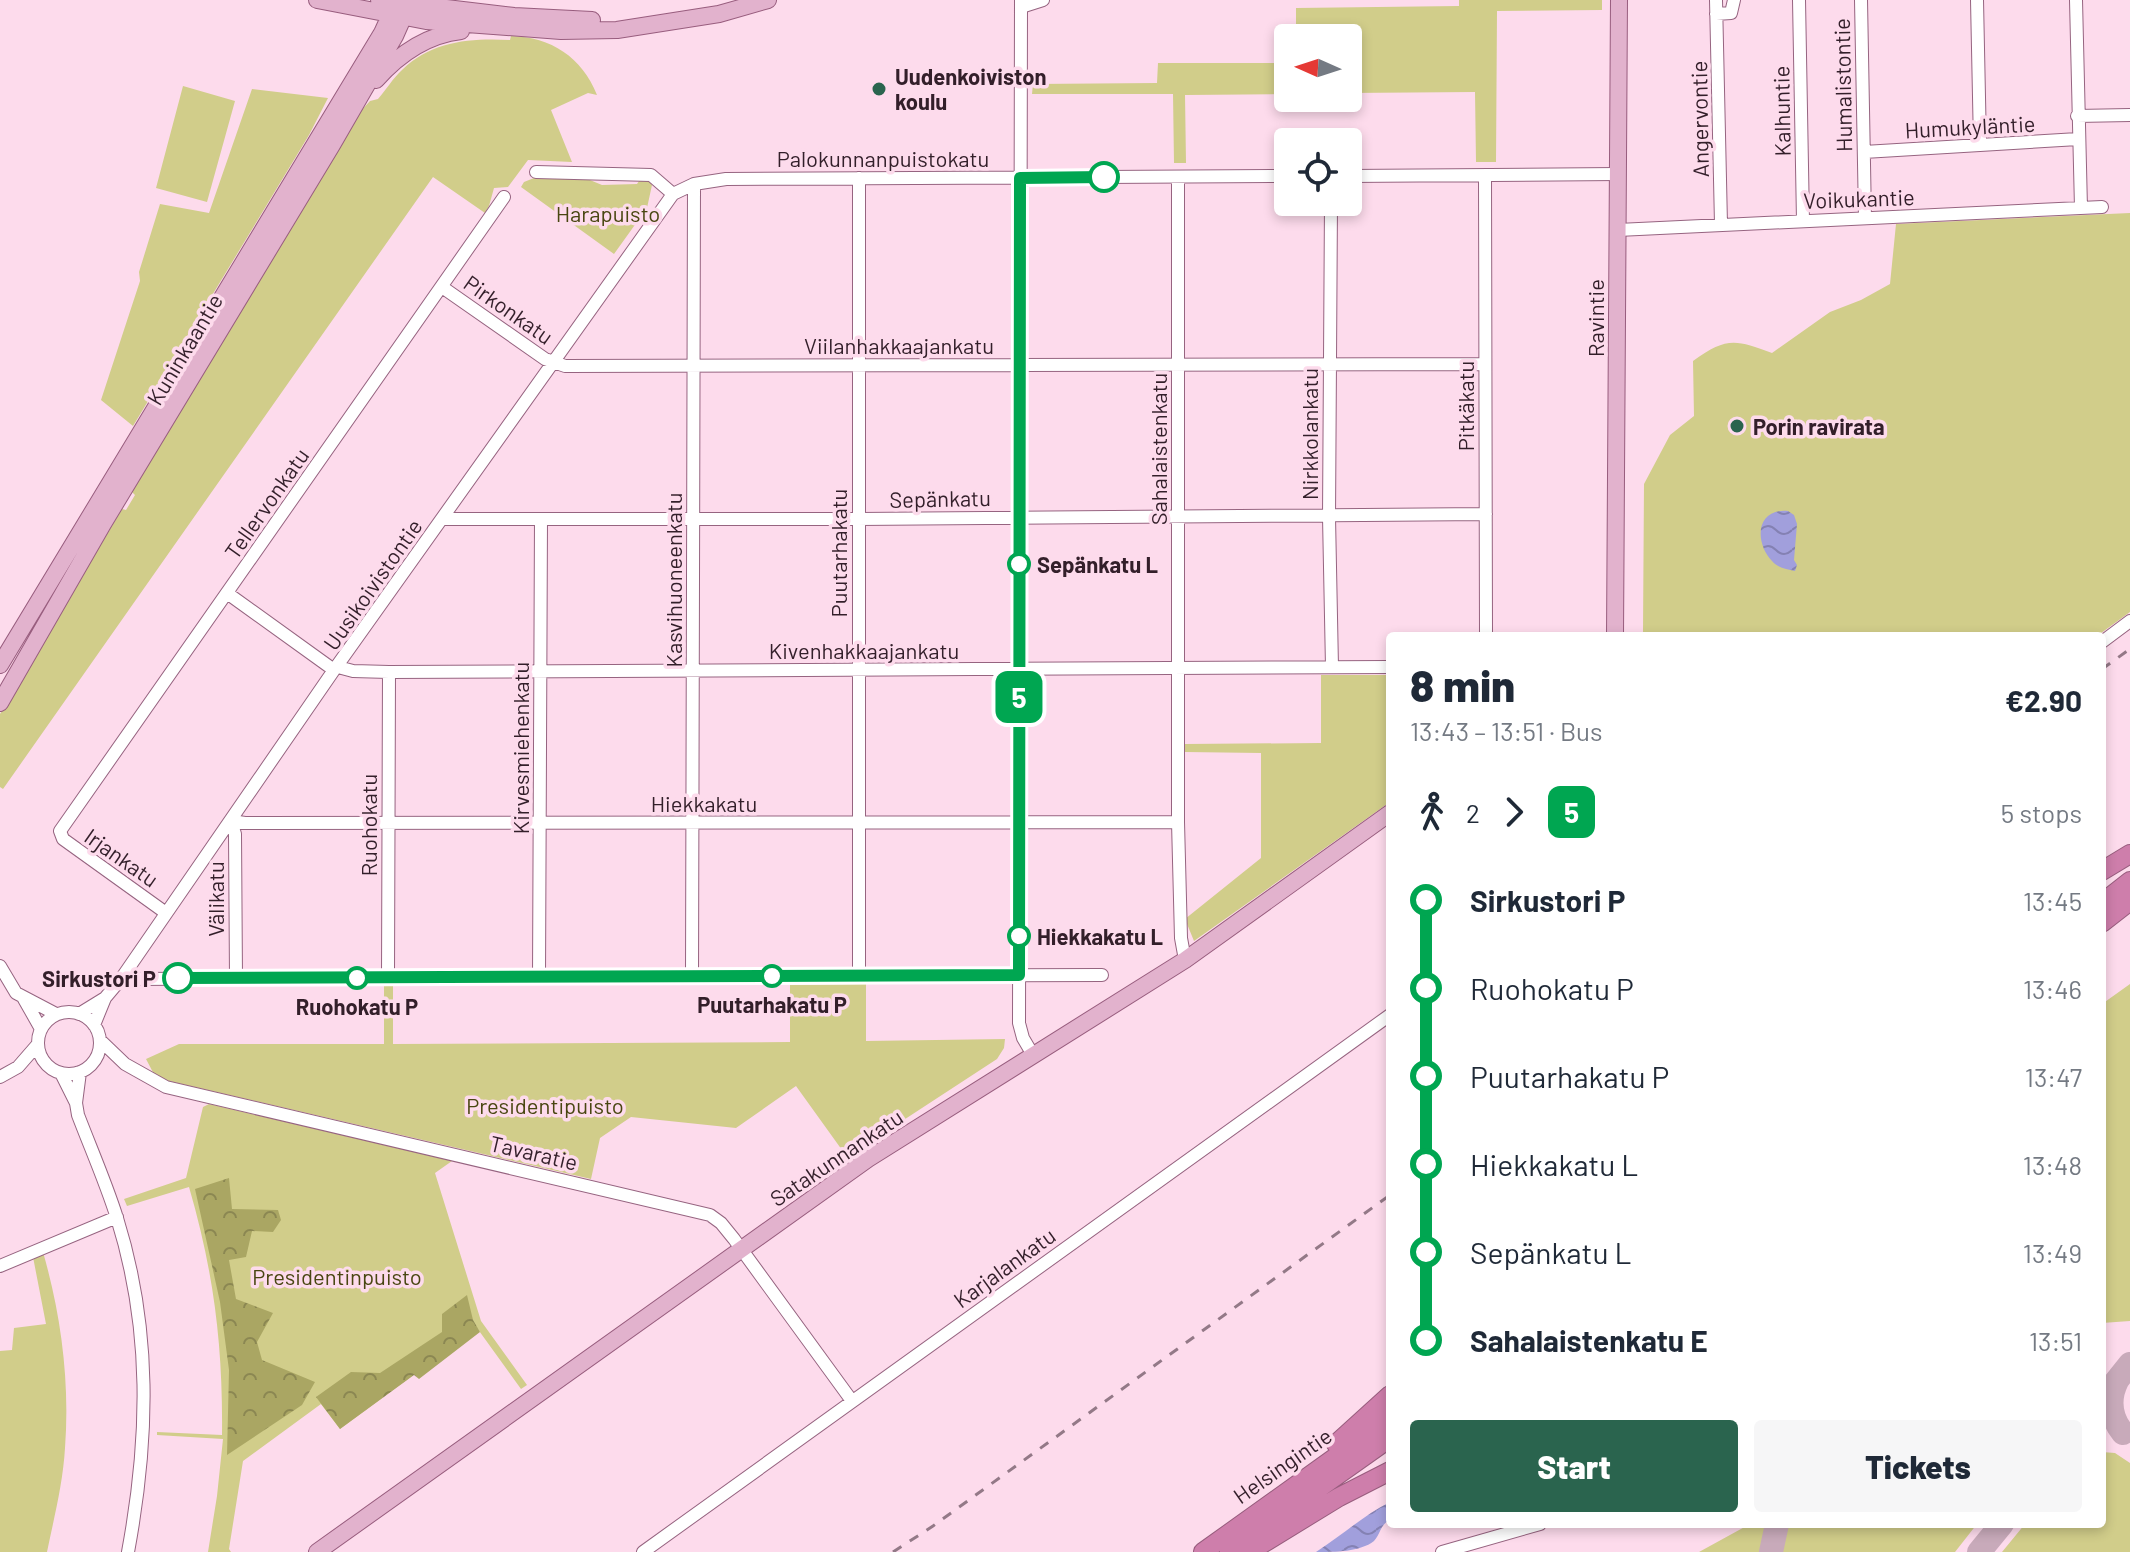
<!DOCTYPE html>
<html lang="en">
<head>
<meta charset="utf-8">
<style>
  :root { --surface:#fff; --page:#f6f6f7; --text:#1f2937; --muted:#747a83; --accent:#2a644e }
  body { margin:0; font-family:Barlow,sans-serif; background:var(--page); color:var(--text); height:100vh; display:flex; flex-direction:column; font-size:30px; white-space:nowrap }
  * { box-sizing:border-box; margin:0 }
  p { font-size:26px; color:var(--muted) }
  .icon { flex:none; width:44px; height:44px; fill:none; stroke:currentColor; stroke-width:2; stroke-linecap:round; stroke-linejoin:round }
  .map { position:relative; flex:1; overflow:hidden }
  .sheet { position:absolute; left:1386px; top:632px; width:720px; height:896px; display:flex; flex-direction:column; background:var(--surface); border-radius:8px; box-shadow:0 4px 12px #0003 }
  .sheet>* { flex:none }
  .badge { padding:0 16px; border-radius:12px; font-size:28px; line-height:52px }
  .needle { width:52px; rotate:273deg }
  .controls { position:absolute; left:1274px; top:24px; display:grid; gap:16px }
  .controls a { display:grid; place-items:center; width:88px; height:88px; border-radius:8px; background:var(--surface); box-shadow:0 4px 12px #0003; font-size:40px }
  .map>.badge { position:absolute; translate:-50% -50%; box-shadow:0 0 0 4px #fff }
  .legs { display:flex; align-items:center; gap:12px; height:88px; padding:0 24px; font-size:26px }
  .legs p { margin-inline-start:auto }
  .summary { display:flex; align-items:center; justify-content:space-between; height:136px; padding:0 24px }
  h1 { font-size:44px; font-weight:800; line-height:60px }
  .button { display:flex; gap:16px; margin-top:auto; padding:16px 24px }
  .button a { flex:1; height:92px; border-radius:8px; background:var(--accent); color:#fff; font-size:32px; font-weight:800; line-height:92px; text-align:center }
  .button a+a { background:var(--page); color:var(--text) }
  ul { padding:0 24px; list-style:none }
  li { display:flex; align-items:center; gap:28px; height:88px; font-size:30px }
  li i { display:grid; place-items:center; width:12px; height:100%; margin:0 10px; background:currentColor }
  li i::after { content:''; width:20px; height:20px; margin:-10px; border:6px solid; border-radius:50%; background:var(--surface) }
  li p { margin-inline-start:auto }
  li:first-child i { background:linear-gradient(#0000 50%,currentColor 0) }
  li:last-child i { background:linear-gradient(currentColor 50%,#0000 0) }
  .map>svg:first-child { display:block }
  .green { fill:#d1cd8a }
  .forest { fill:url(#forest-crowns) }
  .water { fill:url(#water-waves) }
  .lines { fill:none; stroke-linecap:round; stroke-linejoin:round }
  .taxiway { stroke:#c8aaba; stroke-width:24 }
  .minor-casing { stroke:#966480; stroke-width:14 }
  .major-casing { stroke:#985d7e; stroke-width:18 }
  .highway-casing { stroke:#985d7e; stroke-width:20 }
  .minor { stroke:#fff; stroke-width:12 }
  .major { stroke:#e2b2cd; stroke-width:16 }
  .highway { stroke:#ce7eab; stroke-width:18 }
  .rail { stroke:#937987; stroke-width:3; stroke-dasharray:10 10; stroke-linecap:butt }
  .line-1-casing { stroke:#fff; stroke-width:18 }
  .line-1 { stroke:#00a651; stroke-width:12 }
  .poi-dot { fill:#2a644e; stroke:#fddbec; stroke-width:3 }
  .stop-1-dot { fill:#fff; stroke:#00a651; stroke-width:4 }
  .labels { text-anchor:middle; dominant-baseline:central; stroke-width:7; stroke-linejoin:round; paint-order:stroke }
  .poi-label { font-size:22px; font-weight:bold; fill:#331f2a; stroke:#fddbec; text-anchor:start }
  .street-label { font-size:22px; fill:#331f2a; stroke:#fddbec }
  .park-label { font-size:22px; fill:#494611; stroke:#fddbec }
  .stop-label { font-size:22px; font-weight:bold; fill:#331f2a; stroke:#fddbec; text-anchor:start }
</style>
</head>
<body>
<div class="map">
<svg width="2130" height="1552" viewBox="0 0 2130 1552">
  <defs>
    <pattern id="forest-crowns" width="20" height="18" patternUnits="userSpaceOnUse" patternTransform="scale(2)"><rect width="20" height="18" fill="#aaa663"/><path d="M2 6a3 3 0 1 1 6 0M12 15a3 3 0 1 1 6 0" fill="none" stroke="#8b8752"/></pattern>
    <pattern id="water-waves" width="16" height="10" patternUnits="userSpaceOnUse" patternTransform="scale(2)"><rect width="16" height="10" fill="#a19fdc"/><path d="M0 5q4-4 8 0t8 0" fill="none" stroke="#8481b3"/></pattern>
  </defs>
  <rect width="100%" height="100%" fill="#fddbec"/>
  <path class="green" d="M1459 0H1602V10L1497 11 1496 162H1476L1475 92 1348 93V38H1296V8L1459 6Z
    M511 36C551 37 582 57 597 95L588 93 551 110 572 162 528 160 508 187 494 188 489 206 485 213 433 177 3 789 0 787V714L122 509 126 510 135 495 132 492 142 472 359 113 370 101 378 99C386 90 393 78 402 70 432 41 470 38 510 40Z
    M1158 63H1288V94L1185 95 1186 163H1174L1173 94H1032L1033 84 1157 83Z
    M183 86 235 101 207 202 156 188Z
    M252 89 328 98 309 135 133 426 101 400 140 281 139 272 160 204 209 213Z
    M534 178H585L602 185 637 184 641 178 648 180 652 185 647 208 614 254 521 187 524 182Z
    M2130 213V612L2097 636H1645L1643 632 1644 484 1670 435 1694 416 1693 361C1726 337 1735 339 1772 353L1830 312 1861 300 1890 284 1896 224Z
    M1321 675H1390V802L1194 941 1185 919 1261 858V753L1185 752V744L1321 743Z
    M866 984V1041L1005 1039 1004 1048 997 1059 847 1157 796 1086 736 1128 631 1117 600 1138 591 1179 156 1078 146 1059 179 1044H384V986H393V1044L790 1042V985Z
    M2130 984V1321L2102 1323V1004Z
    M209 1104 452 1161 435 1173 481 1321 527 1385 521 1389 477 1328 340 1429 321 1404 243 1461 229 1549 231 1552H208L217 1496 223 1439 157 1435V1432L222 1435C223 1346 214 1273 189 1187L127 1206 124 1199 186 1178 203 1107Z
    M43 1252C61 1315 70 1381 65 1448 63 1483 54 1518 47 1552H0V1351L12 1350 14 1328 46 1324 33 1257Z
    M2102 1452 2115 1453 2130 1463V1552H2002L2025 1524H2102Z
    M1750 1524H1766L1761 1552H1699Z
    M1788 1524H1977L1955 1552H1782Z"/>
  <path class="forest" d="M229 1178 232 1209 278 1210 281 1220 273 1232 252 1231 246 1257 229 1260 236 1299 273 1313 257 1342 262 1360 315 1382 302 1405 227 1455 229 1370 220 1302 195 1189Z
    M467 1295 473 1320 480 1332 419 1379 414 1375 340 1429 316 1397 351 1372 380 1373 442 1332V1314Z"/>
  <path class="water" d="M1788 511 1794 515 1797 524 1794 560 1797 565 1795 571C1786 569 1778 568 1772 561 1754 542 1756 508 1788 511Z
    M1390 1502V1520C1380 1525 1381 1533 1374 1541 1360 1552 1335 1552 1316 1552 1341 1536 1364 1515 1390 1502Z"/>
  <g class="lines">
    <path class="taxiway" d="M2117 1381C2108 1399 2110 1417 2123 1433
      M2106 1394 2130 1364
      M1771 1552 1777 1524
      M1979 1552 2002 1524"/>
    <g class="minor-casing">
      <path id="minor" d="M1021 0 1019 1023 1023 1038 1033 1055
        M1716 0 1721 224
        M1799 0 1803 221
        M1861 0 1865 218
        M1977 0 1980 145
        M2076 0 2081 208
        M1021 7 1043 0
        M1716 14 1731 13 1734 0
        M2077 116 2130 115
        M1864 152 2078 139
        M536 172 651 175 673 194 694 184 726 179 1288 176
        M1485 175 1486 636
        M1348 176 1618 174
        M1178 177V822L1181 938 1185 960
        M1331 202 1329 517 1332 667
        M1618 230 2102 207
        M442 287 545 359 565 366 1485 364
        M443 519H858L1486 514
        M227 593 334 670
        M2102 642 2130 621
        M338 667 353 671 389 672 1390 667
        M166 913 63 839 60 831 504 197
        M0 966 16 993 56 1014
        M859 976V178
        M539 977 541 519
        M692 977 694 184
        M236 978 235 834 231 821 245 823 1178 822
        M388 978 389 672
        M121 979 1102 975
        M24 999 41 1029
        M38 1043a31 31 0 1 1 62 0a31 31 0 1 1-62 0Z
        M79 1014 105 998
        M94 1025 105 998 121 979 334 670 673 194
        M101 1041 125 1064 166 1087 710 1215 721 1223 734 1239 852 1401
        M80 1072 76 1103 78 1115C91 1149 106 1183 117 1218 152 1330 149 1439 128 1552
        M61 1073 76 1103
        M0 1077 18 1067 38 1044
        M0 1266 117 1217
        M643 1552 1390 1015
        M1442 1552 1540 1524"/>
    </g>
    <g class="major-casing">
      <path id="major" d="M317 0 426 21 561 31 617 30 719 14 768 0
        M379 0 514 16 592 20
        M376 80C399 54 426 35 461 31
        M1615 636 1619 0
        M0 665 382 33 397 0
        M0 703 103 524 332 145 395 36 411 0
        M317 1552 868 1159 1185 960 1390 813"/>
    </g>
    <g class="highway-casing">
      <path id="highway" d="M2102 871 2130 854
        M2102 903 2130 881
        M2102 923 2130 901
        M1336 1444 1390 1395
        M1203 1552 1390 1418
        M1229 1552 1390 1438
        M1249 1552 1339 1497 1390 1471"/>
    </g>
    <use href="#minor" class="minor"/>
    <use href="#major" class="major"/>
    <use href="#highway" class="highway"/>
    <path class="rail" d="M2102 669 2130 649
      M893 1552 933 1526 1390 1195"/>
  </g>
  <g class="lines">
    <g class="line-1-casing">
      <path id="line-1" d="M178 978 1019 975 1020 178 1104 177"/>
    </g>
    <use href="#line-1" class="line-1"/>
  </g>
  <g class="poi-dot">
    <circle cx="879" cy="89" r="8"/>
    <circle cx="1737" cy="426" r="8"/>
  </g>
  <g class="stop-1-dot">
    <circle cx="1104" cy="177" r="14"/>
    <circle cx="1019" cy="564" r="10"/>
    <circle cx="1019" cy="936" r="10"/>
    <circle cx="772" cy="976" r="10"/>
    <circle cx="178" cy="978" r="14"/>
    <circle cx="357" cy="978" r="10"/>
  </g>
  <g class="labels">
    <g class="poi-label">
      <text x="895" y="76">Uudenkoiviston<tspan x="895" dy="25">koulu</tspan></text>
      <text x="1753" y="426">Porin ravirata</text>
    </g>
    <g class="street-label">
      <text transform="translate(1842 85) rotate(-91)">Humalistontie</text>
      <text transform="translate(1781 111) rotate(-91)">Kalhuntie</text>
      <text transform="translate(1699 119) rotate(-91)">Angervontie</text>
      <text transform="translate(1970 126) rotate(-3)">Humukyläntie</text>
      <text x="883" y="158">Palokunnanpuistokatu</text>
      <text transform="translate(1859 198) rotate(-2)">Voikukantie</text>
      <text transform="translate(509 309) rotate(35)">Pirkonkatu</text>
      <text transform="translate(1595 318) rotate(-90)">Ravintie</text>
      <text x="899" y="345">Viilanhakkaajankatu</text>
      <text transform="translate(184 349) rotate(-59)">Kuninkaantie</text>
      <text transform="translate(1465 406) rotate(-90)">Pitkäkatu</text>
      <text transform="translate(1309 434) rotate(-90)">Nirkkolankatu</text>
      <text transform="translate(1158 449) rotate(-90)">Sahalaistenkatu</text>
      <text transform="translate(940 498) rotate(-1)">Sepänkatu</text>
      <text transform="translate(266 503) rotate(-55)">Tellervonkatu</text>
      <text transform="translate(838 553) rotate(-90)">Puutarhakatu</text>
      <text transform="translate(673 580) rotate(-90)">Kasvihuoneenkatu</text>
      <text transform="translate(372 584) rotate(-55)">Uusikoivistontie</text>
      <text x="864" y="650">Kivenhakkaajankatu</text>
      <text transform="translate(520 748) rotate(-90)">Kirvesmiehenkatu</text>
      <text x="704" y="803">Hiekkakatu</text>
      <text transform="translate(368 825) rotate(-90)">Ruohokatu</text>
      <text transform="translate(122 857) rotate(35)">Irjankatu</text>
      <text transform="translate(215 899) rotate(-90)">Välikatu</text>
      <text transform="translate(534 1152) rotate(13)">Tavaratie</text>
      <text transform="translate(836 1157) rotate(-34)">Satakunnankatu</text>
      <text transform="translate(1004 1267) rotate(-36)">Karjalankatu</text>
      <text transform="translate(1282 1465) rotate(-35)">Helsingintie</text>
    </g>
    <g class="park-label">
      <text x="608" y="213">Harapuisto</text>
      <text x="545" y="1105">Presidentipuisto</text>
      <text x="337" y="1276">Presidentinpuisto</text>
    </g>
    <g class="stop-label">
      <text x="1037" y="564">Sepänkatu L</text>
      <text x="1037" y="936">Hiekkakatu L</text>
      <text x="156" y="978" text-anchor="end">Sirkustori P</text>
      <text x="772" y="1004" text-anchor="middle">Puutarhakatu P</text>
      <text x="357" y="1006" text-anchor="middle">Ruohokatu P</text>
    </g>
  </g>
</svg>
<div class="controls">
<a><svg class="needle" viewBox="-14 -14 28 28"><path d="M0-13l5 13h-10z" fill="#e53935"/><path d="M0 13l5-13h-10z" fill="#747a83"/></svg></a>
<a><svg class="icon" aria-label="locate" viewBox="0 0 24 24"><circle cx="12" cy="12" r="6"/><path d="M12 2v4M12 18v4M2 12h4M18 12h4"/></svg></a>
</div>
<b class="badge" style="left:1019px;top:697px;background:#00a651;color:#fff">5</b>
<section class="sheet">
<div class="summary"><div><h1>8 min</h1><p>13:43 – 13:51 · Bus</p></div><b>€2.90</b></div>
<div class="legs"><svg class="icon" aria-label="walk" viewBox="0 0 24 24"><circle cx="13" cy="4" r="2"/><path d="M13 8l-2 6 4 7M11 14l-3 7M7 12l3-4h3l4 4"/></svg>2<svg class="icon" aria-label="forward" viewBox="0 0 24 24"><path d="M9 5l7 7-7 7"/></svg><b class="badge" style="background:#00a651;color:#fff">5</b><p>5 stops</p></div>
<ul>
<li><i style="color:#00a651"></i><b>Sirkustori P</b><p>13:45</p></li>
<li><i style="color:#00a651"></i><span>Ruohokatu P</span><p>13:46</p></li>
<li><i style="color:#00a651"></i><span>Puutarhakatu P</span><p>13:47</p></li>
<li><i style="color:#00a651"></i><span>Hiekkakatu L</span><p>13:48</p></li>
<li><i style="color:#00a651"></i><span>Sepänkatu L</span><p>13:49</p></li>
<li><i style="color:#00a651"></i><b>Sahalaistenkatu E</b><p>13:51</p></li>
</ul>
<div class="button"><a>Start</a><a>Tickets</a></div>
</section>
</div>
</body>
</html>
